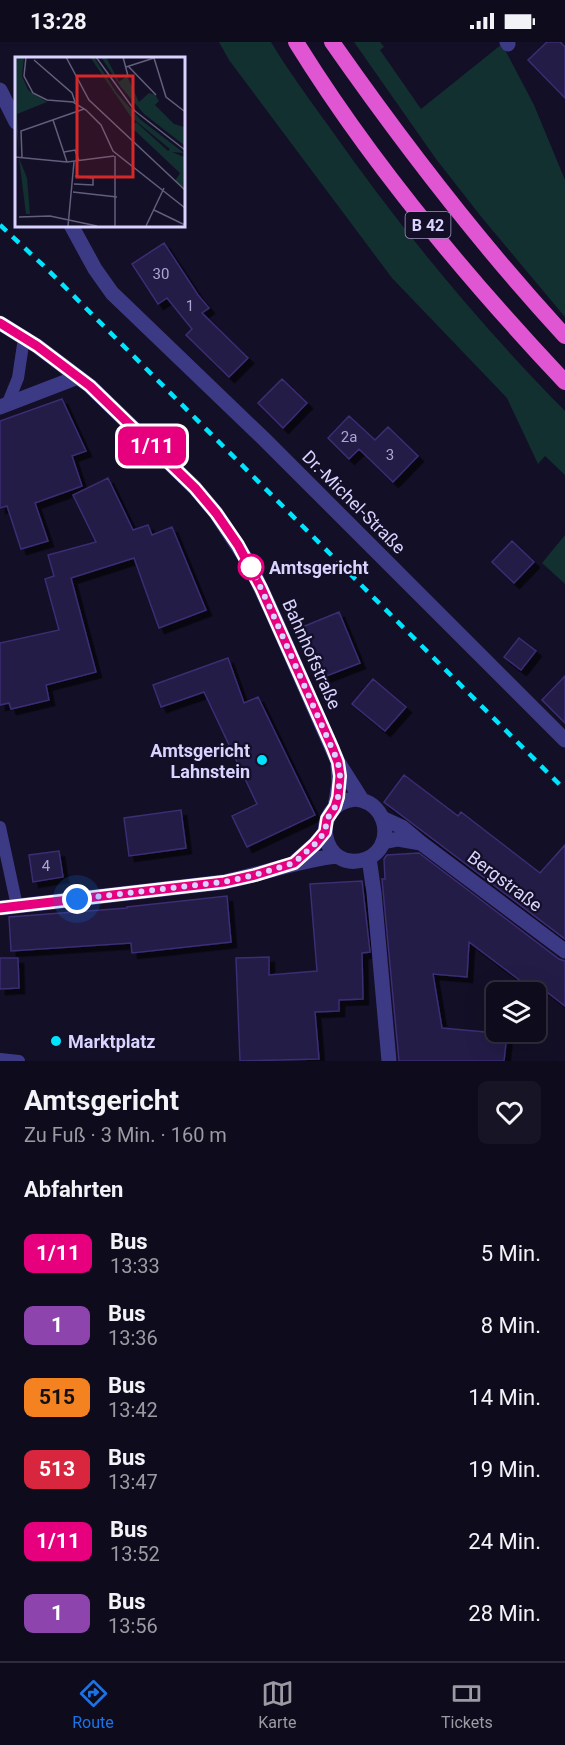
<!DOCTYPE html>
<html lang="de">
<head>
<meta charset="utf-8">
<style>
  :root { --surface:#0e0b1c; --page:#171425; --text:#f1f3f6; --muted:#9b9ba3; --line:#2e2b3b; --accent:#1a73e8 }
  body { margin:0; font-family:Roboto,sans-serif; background:var(--page); color:var(--text); height:100vh; display:flex; flex-direction:column; font-size:22px; white-space:nowrap }
  * { box-sizing:border-box; margin:0 }
  p { font-size:20px; color:var(--muted) }
  .icon { flex:none; width:33px; height:33px; fill:none; stroke:currentColor; stroke-width:2; stroke-linecap:round; stroke-linejoin:round }
  .map { position:relative; height:1019px; overflow:hidden }
  .details { display:flex; flex-direction:column; background:var(--surface); flex:1 }
  .details>* { flex:none }
  .badge { padding:0 12px; border-radius:9px; font-size:21px; line-height:39px }
  .tools { position:absolute; left:486px; top:940px; display:grid; gap:12px }
  .tools a { display:grid; place-items:center; width:60px; height:60px; border-radius:9px; background:var(--surface); box-shadow:0 6px 24px #0002,0 0 0 2px var(--line); font-size:30px }
  .you { position:absolute; width:30px; height:30px; margin:-15px; border:4px solid #fff; border-radius:50%; background:#1a73e8; box-shadow:0 0 0 9px #1a73e833 }
  .map>.badge { position:absolute; translate:-50% -50%; box-shadow:0 0 0 3px #fff }
  h2 { padding:0 24px; font-size:22px; line-height:54px }
  .round { display:grid; place-items:center; flex:none; width:63px; height:63px; border-radius:9px; background:var(--page) }
  .overview { display:flex; align-items:center; justify-content:space-between; height:102px; padding:0 24px }
  h1 { font-size:28px; font-weight:700; line-height:45px }
  ul { padding:0; list-style:none }
  li { display:flex; align-items:center; gap:18px; height:72px; padding:0 24px }
  li div { flex:1 }
  li b { display:block; font-size:22px }
  li em { font-style:normal }
  li .badge { min-width:66px; font-weight:700; text-align:center }
  .status { display:flex; justify-content:space-between; align-items:center; height:42px; padding:0 30px; background:var(--surface); direction:ltr }
  .status svg { height:16px; fill:currentColor }
  .tabs { display:flex; justify-content:space-around; align-items:center; height:84px; border-top:2px solid var(--line); background:var(--surface); font-size:16px; color:var(--muted) }
  .tabs a { display:grid; justify-items:center; gap:3px }
  .tabs .active { color:var(--accent) }
  .map>svg:first-child { display:block }
  .green { fill:#12302f }
  .building { fill:#241b47; stroke:#3b2d73; stroke-width:1.5; filter:url(#shadow) }
  .lines { fill:none; stroke-linecap:round; stroke-linejoin:round }
  .service { stroke:#3d3a85; stroke-width:12 }
  .minor { stroke:#3d3a85; stroke-width:15 }
  .tertiary { stroke:#3d3a85; stroke-width:15 }
  .trunk { stroke:#e055d1; stroke-width:16 }
  .rail { stroke:#00e5ff; stroke-width:4.5; stroke-dasharray:9 8; stroke-linecap:butt }
  .line-casing { stroke:#fff; stroke-width:14 }
  .line { stroke:#e6007e; stroke-width:9 }
  .walk { stroke:#d9d4ff; stroke-width:6; stroke-dasharray:0 10.8 }
  .stop-dot { fill:#fff; stroke:#e6007e; stroke-width:3 }
  .poi-dot { fill:#00e5ff; stroke:#130f26; stroke-width:2 }
  .labels { text-anchor:middle; dominant-baseline:central; stroke-width:4.5; stroke-linejoin:round; paint-order:stroke }
  .number-label { font-size:15px; fill:#aca6d1 }
  .shield { fill:#130f26; stroke:#9e99be; stroke-width:1.5 }
  .shield-label { font-size:16px; font-weight:bold; fill:#d9d4ff }
  .street-label { font-size:18px; fill:#d9d4ff; stroke:#130f26 }
  .stop-label { font-size:18px; font-weight:bold; fill:#d9d4ff; stroke:#130f26; text-anchor:start }
  .poi-label { font-size:18px; font-weight:bold; fill:#d9d4ff; stroke:#130f26; text-anchor:end }
  .inset-road { fill:none; stroke:#625e7d; stroke-width:1.5 }
  .view { fill:#d62828; fill-opacity:0.15; stroke:#d62828; stroke-width:3 }
  .inset-edge { fill:none; stroke:#d9d4ff; stroke-width:3 }
</style>
</head>
<body>
<div class="status"><b>13:28</b><svg viewBox="0 0 49 12"><path d="M0 12V9h3v3zM5 12V6h3v6zM10 12V3h3v9zM15 12V0h3v12zM26 1h20v11H26zM47 4h2v5h-2z"/></svg></div>
<div class="map">
<svg width="565" height="1019" viewBox="0 0 565 1019">
  <defs>
    <filter id="shadow"><feDropShadow dx="5.5" dy="5.5" stdDeviation="0" flood-color="#0009"/></filter>
  </defs>
  <rect width="100%" height="100%" fill="#130f26"/>
  <path class="green" d="M219 0H271C289 30 310 58 330 86 401 187 479 282 565 369V433L545 414 538 422 507 356 392 236 229 18Z
    M354 0H380L384 5 380 8 421 67 502 2 534 63 565 138V275L483 177 436 117Z
    M565 493V542L542 521Z"/>
  <path class="building" d="M547 0H560L565 5V56L528 18Z
    M164 201 198 253 209 266 202 271 248 316 229 335 186 293 192 287 167 256 158 262 132 222Z
    M282 337 307 361 283 386 258 361Z
    M62 357 86 409 72 414 82 444 35 461 48 499 21 507 7 464 0 466V379Z
    M349 374 375 398 388 385 418 414 393 440 359 407 349 417 328 396Z
    M108 436 133 488 148 483 152 493 172 485 206 568 159 586 134 516 71 536 96 630 46 643 49 658 11 667 9 661 0 663V601L59 588 45 537 54 534 48 513 96 500 73 453Z
    M512 499 534 520 514 541 492 520Z
    M339 570 360 621 321 636 300 586Z
    M519 596 536 609 521 628 504 615Z
    M228 616 244 661 258 655 315 773 247 805 232 774 257 762 204 650 161 665 153 643Z
    M565 634V681L542 658Z
    M373 637 406 665 385 689 352 662Z
    M404 733 458 774 461 770 540 831 565 803V897L384 760Z
    M181 768 186 806 129 814 124 776Z
    M59 809 63 835 33 840 29 813Z
    M419 811 559 917 565 919V964L534 940 530 946 469 900 467 935 433 932 442 986 507 992 504 1019H399L382 837H385L384 817 387 813Z
    M362 839 370 910 362 911 363 957 339 958V969L315 970 319 1017 240 1019 236 916 269 915V933L317 929 310 842Z
    M227 854 231 900 132 911 131 901 11 909 9 875 127 866V865Z
    M0 916H18L19 946 0 947Z"/>
  <g class="lines">
    <path class="service" d="M7 363 18 336 24 296
      M0 785 17 864
      M0 1017 19 1019"/>
    <path class="minor" d="M507 0 508 2
      M0 48 16 80
      M71 183 95 227 112 251 265 398 565 698
      M0 365 78 335
      M382 776 402 785 421 801 565 909
      M383 800 398 797 421 801"/>
    <path class="tertiary" d="M0 281 37 304 90 344 195 446 216 471 250 523 271 568 338 720 362 758
      M355 757C376 759 388 777 384 797 382 806 375 814 366 817 321 833 308 762 355 757Z
      M335 765 339 741 338 723
      M369 816 374 851 389 1019
      M296 819 315 802 325 790
      M0 866 224 840C262 832 299 818 337 814"/>
    <path class="trunk" d="M296 0C372 123 466 235 565 340
      M332 0C404 103 480 202 565 294"/>
    <path class="rail" d="M0 183 45 225 565 748"/>
  </g>
  <g class="lines">
    <g class="line-casing">
      <path id="line" d="M0 281 37 304 90 344 195 446 216 471 238 503 261 546 332 705 338 720 340 734 338 755 335 765 327 777 325 790 315 802 294 821 255 833 224 840 0 866"/>
    </g>
    <use href="#line" class="line"/>
    <path class="walk" d="M77 857 224 840 255 833 294 821 315 802 325 790 327 777 335 765 338 755 340 734 338 720 271 568 250 523 251 525"/>
  </g>
  <circle class="stop-dot" cx="251" cy="525" r="12"/>
  <g class="poi-dot">
    <circle cx="262" cy="718" r="6"/>
    <circle cx="56" cy="999" r="6"/>
  </g>
  <g class="labels">
    <g class="number-label">
      <text x="161" y="232">30</text>
      <text x="190" y="264">1</text>
      <text x="349" y="395">2a</text>
      <text x="390" y="413">3</text>
      <text x="46" y="824">4</text>
    </g>
    <rect class="shield" x="405.5" y="170" width="45" height="26" rx="4.5"/>
    <g class="shield-label">
      <text x="428" y="183">B 42</text>
    </g>
    <g class="street-label">
      <text transform="translate(354 460) rotate(45)">Dr.-Michel-Straße</text>
      <text transform="translate(312 612) rotate(66)">Bahnhofstraße</text>
      <text transform="translate(505 839) rotate(37)">Bergstraße</text>
    </g>
    <g class="stop-label">
      <text x="269" y="525">Amtsgericht</text>
    </g>
    <g class="poi-label">
      <text x="250" y="708">Amtsgericht<tspan x="250" dy="21">Lahnstein</tspan></text>
      <text x="68" y="999" text-anchor="start">Marktplatz</text>
    </g>
  </g>
  <g transform="translate(15 15)">
    <rect width="170" height="170" fill="#130f26"/>
    <path d="M0 0H9L7 19 13 33 32 45 2 57 4 97 0 53ZM75 0H79L101 35 126 63 169 96 157 95 169 100 168 130 160 124 165 116 116 70 121 65 153 94 155 92 116 60ZM86 0H91L104 25 112 19 124 45 134 36 140 38 144 44 140 48 159 67 169 70V88L129 57 106 30ZM4 101 12 121 15 157H11Z" fill="#12302f"/>
    <path class="inset-road" d="M11 0 9 19 18 36 32 43 58 45 71 53 86 68 98 94 170 151M51 0 74 43 170 133M81 0 120 54 170 93M108 0 113 19M19 3 57 36 60 45M113 9 141 38M111 10 139 1 151 40 169 54M38 63 52 105M49 95 60 93 64 104M0 100 52 105 99 99M7 100 6 74 69 52M59 127 78 128V121L60 119M58 135 102 140M139 153 170 168M4 160 35 159 82 169M53 169 59 105M100 169V99M131 169 149 131"/>
    <path class="view" d="M62 19H118V120H62Z"/>
    <rect width="170" height="170" class="inset-edge"/>
  </g>
</svg>
<div class="tools">
<a><svg class="icon" aria-label="layers" viewBox="0 0 24 24"><path d="M12 4l9 5-9 5-9-5zM3 14l9 5 9-5"/></svg></a>
</div>
<div class="you" style="left:77px;top:857px"></div>
<b class="badge" style="left:152px;top:404px;background:#e6007e;color:#fff">1/11</b>
</div>
<section class="details">
<div class="overview"><div><h1>Amtsgericht</h1><p>Zu Fuß · 3 Min. · 160 m</p></div><a class="round"><svg class="icon" aria-label="heart" viewBox="0 0 24 24"><path d="M12 20l-8-8c-3-5 5-10 8-4 3-6 11-1 8 4z"/></svg></a></div>
<h2>Abfahrten</h2>
<ul>
<li><span class="badge" style="background:#e6007e;color:#fff">1/11</span><div><b>Bus</b><p>13:33</p></div><em>5 Min.</em></li>
<li><span class="badge" style="background:#8e44ad;color:#fff">1</span><div><b>Bus</b><p>13:36</p></div><em>8 Min.</em></li>
<li><span class="badge" style="background:#f58220;color:#111">515</span><div><b>Bus</b><p>13:42</p></div><em>14 Min.</em></li>
<li><span class="badge" style="background:#d7263d;color:#fff">513</span><div><b>Bus</b><p>13:47</p></div><em>19 Min.</em></li>
<li><span class="badge" style="background:#e6007e;color:#fff">1/11</span><div><b>Bus</b><p>13:52</p></div><em>24 Min.</em></li>
<li><span class="badge" style="background:#8e44ad;color:#fff">1</span><div><b>Bus</b><p>13:56</p></div><em>28 Min.</em></li>
</ul>
</section>
<nav class="tabs">
<a class="active"><svg class="icon" aria-label="directions" viewBox="0 0 24 24"><path d="M12 3l9 9-9 9-9-9zM9 14v-3h6M13 9l2 2-2 2"/></svg>Route</a>
<a><svg class="icon" aria-label="map" viewBox="0 0 24 24"><path d="M3 6l6-2 6 2 6-2v14l-6 2-6-2-6 2zM9 4v14M15 6v14"/></svg>Karte</a>
<a><svg class="icon" aria-label="tickets" viewBox="0 0 24 24"><path d="M3 7h18v10H3zM15 7v10"/></svg>Tickets</a>
</nav>
</body>
</html>
